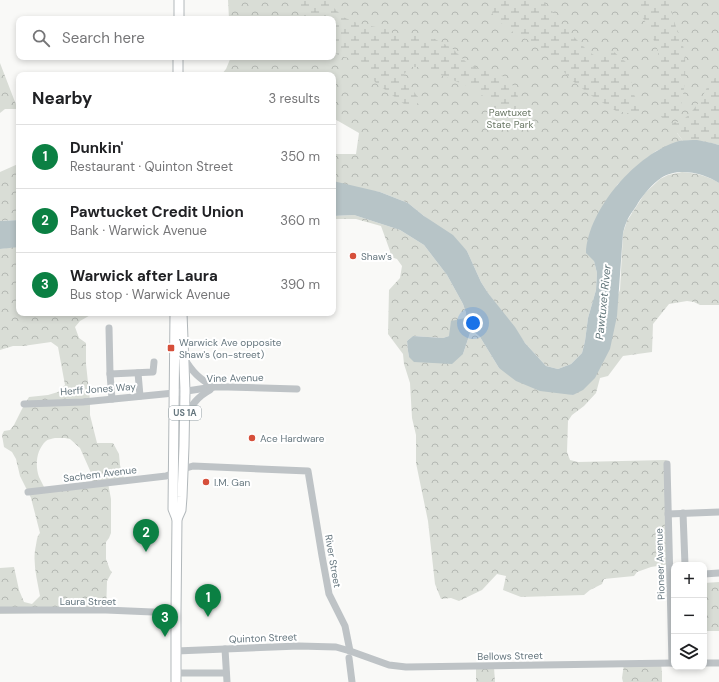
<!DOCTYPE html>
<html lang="en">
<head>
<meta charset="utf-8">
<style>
	body { margin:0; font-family:"DM Sans",sans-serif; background:#f2f2f2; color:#202124 }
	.controls { position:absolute; right:12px; bottom:12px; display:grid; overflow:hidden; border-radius:8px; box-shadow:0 2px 6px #0003 }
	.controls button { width:36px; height:36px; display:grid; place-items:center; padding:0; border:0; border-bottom:1px solid #e0e0e0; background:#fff; color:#202124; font:20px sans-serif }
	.you { position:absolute; left:473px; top:323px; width:14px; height:14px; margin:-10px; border:3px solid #fff; border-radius:50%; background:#1a73e8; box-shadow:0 0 0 6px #1a73e833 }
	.badge { display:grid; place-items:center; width:26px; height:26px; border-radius:50%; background:#0b8043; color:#fff; font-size:13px; font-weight:700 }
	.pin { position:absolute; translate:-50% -33px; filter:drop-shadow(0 1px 2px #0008) }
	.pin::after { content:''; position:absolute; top:21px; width:14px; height:12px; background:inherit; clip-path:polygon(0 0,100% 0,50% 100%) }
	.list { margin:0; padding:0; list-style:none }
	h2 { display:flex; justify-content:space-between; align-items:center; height:52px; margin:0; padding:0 16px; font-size:17px }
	h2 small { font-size:13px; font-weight:400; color:#757577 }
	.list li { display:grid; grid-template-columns:26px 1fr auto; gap:12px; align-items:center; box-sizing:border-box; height:64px; padding:0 16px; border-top:1px solid #e0e0e0 }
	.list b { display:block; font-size:15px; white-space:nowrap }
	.list p { margin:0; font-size:13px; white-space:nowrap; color:#757577 }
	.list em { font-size:13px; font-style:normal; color:#757577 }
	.icon { flex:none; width:22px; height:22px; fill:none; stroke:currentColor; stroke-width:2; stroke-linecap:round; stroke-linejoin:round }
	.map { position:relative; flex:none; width:719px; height:682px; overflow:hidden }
	.search { position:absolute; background:#fff; box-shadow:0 2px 6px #0003; left:16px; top:16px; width:320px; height:44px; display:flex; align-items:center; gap:10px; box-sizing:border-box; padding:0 14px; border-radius:8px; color:#757577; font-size:15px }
	.panel { position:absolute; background:#fff; box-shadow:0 2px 6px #0003; left:16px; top:72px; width:320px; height:244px; border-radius:8px }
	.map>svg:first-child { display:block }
</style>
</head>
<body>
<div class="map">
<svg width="719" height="682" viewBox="0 0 719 682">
	<defs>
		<pattern id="forest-crowns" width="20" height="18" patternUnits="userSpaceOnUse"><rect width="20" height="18" fill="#d9ddd6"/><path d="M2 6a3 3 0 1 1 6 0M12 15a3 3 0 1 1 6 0" fill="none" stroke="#b4b8b3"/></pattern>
		<pattern id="wetland-marsh" width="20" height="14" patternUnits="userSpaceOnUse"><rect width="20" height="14" fill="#d9ddd6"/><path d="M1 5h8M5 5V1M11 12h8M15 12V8" fill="none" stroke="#b4b8b3"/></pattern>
	</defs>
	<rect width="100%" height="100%" fill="#f9f9f7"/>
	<g fill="url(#forest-crowns)" fill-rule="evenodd">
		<polygon points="228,0 719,0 719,139 677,133 683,141 678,142 656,151 637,166 617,185 594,261 597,273 596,290 588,318 585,341 582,353 571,364 558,369 546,366 525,343 488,293 481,282 467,251 408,203 380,192 352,188 333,181 333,154 356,154 359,133 333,118 333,75 221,75 226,69 231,57 333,57 333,19 229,19"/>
		<polygon points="0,63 15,102 19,109 5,109 0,113"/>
		<polygon points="19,162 19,220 0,221 0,172 18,164"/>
		<path d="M682 172C696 173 708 176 719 183V305H700L694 302 687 301 669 304 653 324 652 352 623 356 608 376 600 378 596 393 584 406 572 415 568 421 567 452 570 460 578 462 666 460 668 462 670 564 651 567 637 572 634 576 604 579 602 584 590 590 584 595 521 597 503 590 506 576 497 574 482 590 459 601 451 598 441 599 435 584 428 521 416 463V435L412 418 410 383 404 364 403 354 388 334 389 290 400 278 402 266 397 259 391 257 390 251 381 226 356 219H333V216L354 215 400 230 424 245 447 275 463 304 466 313 465 318 449 336 443 338 413 336 407 341 408 351 409 357 463 354 470 333 473 331 480 337 499 368 573 395 620 290 623 233 627 221 645 193 660 179 668 175Z"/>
		<path d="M13 247H19V313H94L80 321 75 327 79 338 86 343V364L90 401V415L97 443H113L119 454 120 465 122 473 125 480 108 483 111 499V533L109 538 106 542V559L110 570 112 572 107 581 106 613H40L0 614V568L14 567 19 590 24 602 32 604 40 596C37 579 32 562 36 545 37 540 37 536 40 533L31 498 20 476 16 459 12 452 4 447 2 435 4 431 10 430 14 425 22 409 29 397 48 395 58 392 65 385 58 347 51 342 23 346H13L0 350V249ZM55 438H65L70 439 80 448 92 475V483L45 489C43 485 41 481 39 477 35 466 36 450 46 441 48 439 52 439 55 438Z"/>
		<polygon points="719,582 719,631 704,631 704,583"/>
		<polygon points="661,663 662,673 662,682 623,682 622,678 624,664"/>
		<polygon points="476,667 494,667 495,682 476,682"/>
	</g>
	<g fill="url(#wetland-marsh)">
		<polygon points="297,0 326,0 343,17 357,23 390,30 394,36 425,34 452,48 465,61 472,66 505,77 516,89 523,117 522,119 516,120 503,117 482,95 470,87 421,67 411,67 404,74 405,81 419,98 418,103 413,107 408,107 376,83 366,71 362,62 338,55 333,51 333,19 303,19 297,4"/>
		<polygon points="498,0 543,0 544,3 557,16 562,25 588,51 598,58 603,52 614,52 627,63 634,95 643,109 641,111 633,114 616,111 592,96 570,79 555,61 536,43 517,35 497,20 492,13 495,5"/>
		<path d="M631 0H668L670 3C672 11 673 19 676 27 678 35 683 42 684 50 687 64 685 108 675 117 672 121 668 120 663 119L659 114 660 77 658 70V51L648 26Z"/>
		<path d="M718 77 719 78V145C707 141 695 140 683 141L672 126V123C676 122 681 121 684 119 696 109 705 94 710 80Z"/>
	</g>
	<g fill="#b7c4c7">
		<path d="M697 140 712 143 719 145V183C703 173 678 167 661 178 652 184 644 194 638 203 635 209 629 215 627 221 625 225 624 229 623 233L617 316 610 349 595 378 583 390 573 395 540 391 516 381 499 368 480 337 473 331 470 333 463 354 452 364 414 362 409 357 408 351 407 341 413 336 443 338 449 336 451 321 465 318 466 313 463 304 447 275 424 245 400 230 354 215 333 216V181L380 192 408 203 424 216 453 235 467 251 481 282 488 293 515 327 525 343 546 366 558 369 571 364 582 353 585 341 588 318 596 290 597 273 594 261 586 253C588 209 637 153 679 141 685 140 691 140 697 140Z"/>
		<polygon points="19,220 19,247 0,249 0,221"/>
	</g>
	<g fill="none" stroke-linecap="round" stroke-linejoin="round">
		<defs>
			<g id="major">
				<polyline points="179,19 179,0"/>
				<polyline points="178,75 178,57"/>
				<polyline points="175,313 173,509 177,519"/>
				<polyline points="176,682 176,613 177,519 181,510 182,497 184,446 185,391 182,313"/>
			</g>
		</defs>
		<use href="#major" stroke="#b2b8bb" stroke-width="11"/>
		<g stroke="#bec3c6" stroke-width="7">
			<polyline points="109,328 110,374 153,372 154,362"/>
			<path d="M184 358C193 373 199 378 213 387"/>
			<polyline points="138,373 140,396"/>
			<polyline points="110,374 112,399"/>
			<polyline points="24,404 83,402 174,393 213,387 228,387 297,389"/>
			<path d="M185 417C192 405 197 397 210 390"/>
			<polyline points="667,464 672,663"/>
			<polyline points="183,469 193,466 308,471 322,556 329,594 345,626 350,651"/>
			<polyline points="28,492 166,476 174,473"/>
			<polyline points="683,513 685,565"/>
			<polyline points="668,514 719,512"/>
			<polyline points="704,574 719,573"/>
			<polyline points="0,610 106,610 176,613"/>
			<polyline points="225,649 227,682"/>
			<polyline points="176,651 299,646 336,647 350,651 389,665 406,667 674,663"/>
			<polyline points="349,658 352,682"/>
			<polyline points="704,663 719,663"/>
			<polyline points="176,673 226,673"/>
		</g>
		<use href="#major" stroke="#fff" stroke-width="9"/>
	</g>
	<g fill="#d64f3a" stroke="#fff" stroke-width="1.5">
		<circle cx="353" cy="256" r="4"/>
		<rect x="167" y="344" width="8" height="8" rx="2"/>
		<circle cx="252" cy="438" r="4"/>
		<circle cx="206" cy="482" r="4"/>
	</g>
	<g text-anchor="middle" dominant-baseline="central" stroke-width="4" stroke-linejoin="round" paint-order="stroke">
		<rect fill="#fff" stroke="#94a0a5" stroke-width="1" x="169" y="406" width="32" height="14" rx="3"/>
		<g font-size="9" font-weight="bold" fill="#66777f">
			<text x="185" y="413">US 1A</text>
		</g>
		<g font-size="10" fill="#6a7865" stroke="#fff">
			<text x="510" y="112">Pawtuxet<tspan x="510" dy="12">State Park</tspan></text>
		</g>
		<g font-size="10" fill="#66777f" stroke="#fff" text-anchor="start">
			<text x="361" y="256">Shaw's</text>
			<text x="179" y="342">Warwick Ave opposite<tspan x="179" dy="12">Shaw's (on-street)</tspan></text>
			<text x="260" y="438">Ace Hardware</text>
			<text x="214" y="482">I.M. Gan</text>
		</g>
		<g font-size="10" fill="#66777f" stroke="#fff">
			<text transform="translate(235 378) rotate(-1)">Vine Avenue</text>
			<text transform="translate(98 389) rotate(-4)">Herff Jones Way</text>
			<text transform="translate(100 474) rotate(-7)">Sachem Avenue</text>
			<text transform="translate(333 561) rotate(80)">River Street</text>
			<text transform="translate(660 564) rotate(-92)">Pioneer Avenue</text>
			<text x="88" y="601">Laura Street</text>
			<text transform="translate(263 638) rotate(-2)">Quinton Street</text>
			<text transform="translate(510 656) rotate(-1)">Bellows Street</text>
		</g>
		<g font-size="11" font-style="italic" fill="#617579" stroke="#fff">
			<text transform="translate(603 302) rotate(-84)">Pawtuxet River</text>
		</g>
	</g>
</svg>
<div class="controls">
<button>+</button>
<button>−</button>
<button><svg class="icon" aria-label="layers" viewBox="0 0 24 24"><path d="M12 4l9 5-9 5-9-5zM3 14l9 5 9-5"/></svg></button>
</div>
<div class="you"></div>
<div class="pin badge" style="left:208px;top:617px">1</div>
<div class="pin badge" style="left:146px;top:552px">2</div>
<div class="pin badge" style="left:165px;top:637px">3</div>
<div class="search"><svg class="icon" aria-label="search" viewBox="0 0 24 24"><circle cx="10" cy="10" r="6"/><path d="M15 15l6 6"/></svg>Search here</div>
<section class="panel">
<h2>Nearby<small>3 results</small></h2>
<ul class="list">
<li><span class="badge">1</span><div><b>Dunkin'</b><p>Restaurant · Quinton Street</p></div><em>350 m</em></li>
<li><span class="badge">2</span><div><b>Pawtucket Credit Union</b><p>Bank · Warwick Avenue</p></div><em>360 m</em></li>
<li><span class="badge">3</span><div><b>Warwick after Laura</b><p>Bus stop · Warwick Avenue</p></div><em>390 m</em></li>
</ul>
</section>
</div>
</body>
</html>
